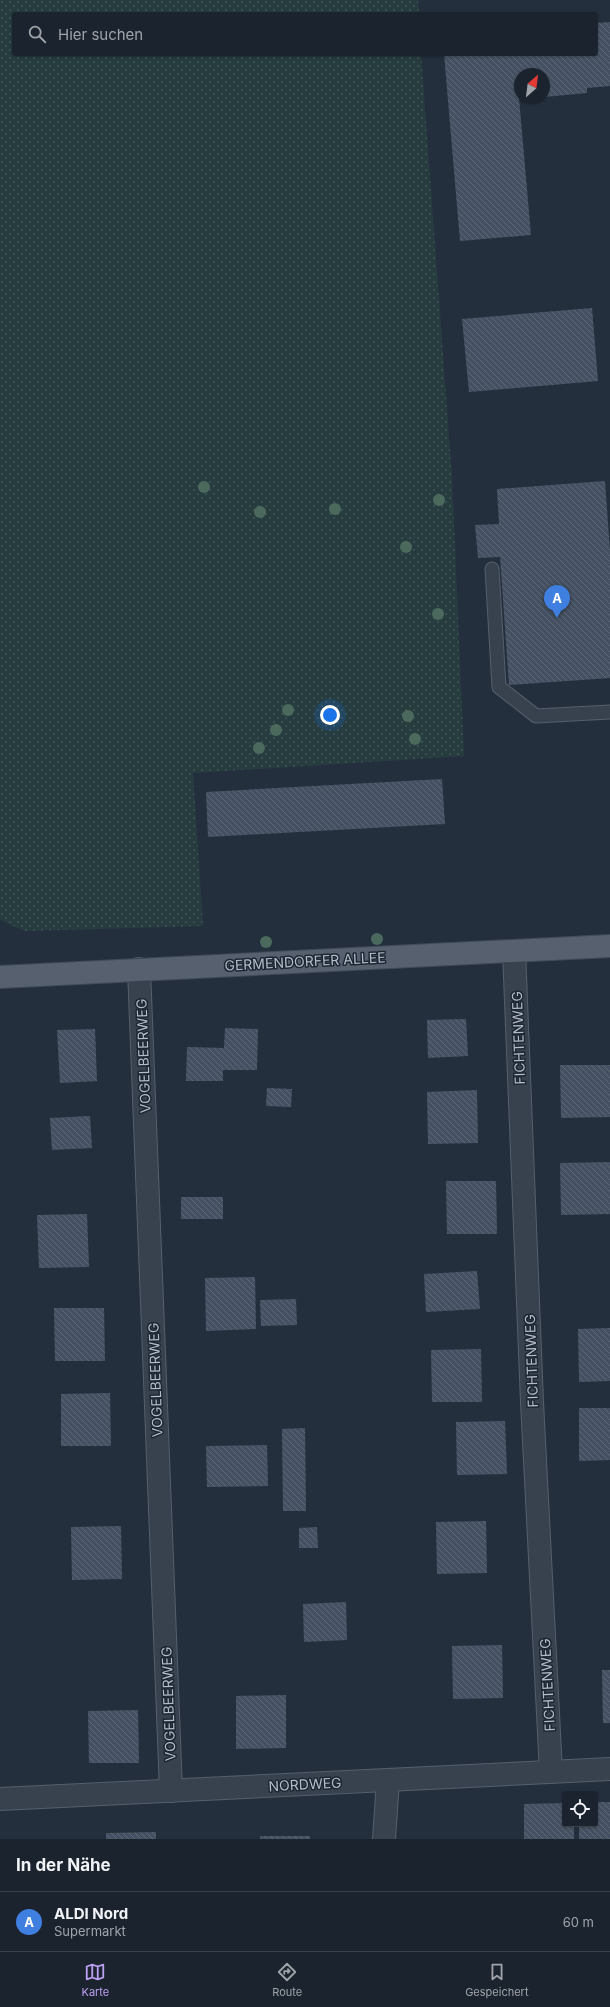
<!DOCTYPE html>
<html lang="de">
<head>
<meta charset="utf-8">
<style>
	body { margin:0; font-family:Inter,sans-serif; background:#242b36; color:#f1f3f6 }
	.controls { position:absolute; right:12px; bottom:12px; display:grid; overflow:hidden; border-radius:4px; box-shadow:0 1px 3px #0004 }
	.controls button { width:36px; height:36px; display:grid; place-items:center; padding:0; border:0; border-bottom:1px solid #39404a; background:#1b232e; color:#f1f3f6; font:20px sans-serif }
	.compass { position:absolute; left:514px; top:68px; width:36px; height:36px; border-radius:50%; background:#1b232e; box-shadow:0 1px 3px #0004; rotate:28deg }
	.you { position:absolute; left:330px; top:715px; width:14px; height:14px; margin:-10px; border:3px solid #fff; border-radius:50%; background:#1a73e8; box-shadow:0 0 0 6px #1a73e833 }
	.badge { display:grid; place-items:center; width:26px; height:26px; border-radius:50%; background:#bca0f2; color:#fff; font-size:13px; font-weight:700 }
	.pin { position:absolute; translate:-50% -33px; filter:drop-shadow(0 1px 2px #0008) }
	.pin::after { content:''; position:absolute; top:21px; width:14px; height:12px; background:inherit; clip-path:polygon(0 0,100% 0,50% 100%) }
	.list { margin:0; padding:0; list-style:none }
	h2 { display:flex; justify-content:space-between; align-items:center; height:52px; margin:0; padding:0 16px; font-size:17px }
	h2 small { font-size:13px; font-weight:400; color:#a0a4aa }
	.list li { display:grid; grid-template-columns:26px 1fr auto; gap:12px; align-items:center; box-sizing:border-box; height:60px; padding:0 16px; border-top:1px solid #39404a }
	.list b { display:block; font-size:15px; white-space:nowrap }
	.list p { margin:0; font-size:13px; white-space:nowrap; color:#a0a4aa }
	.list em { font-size:13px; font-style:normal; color:#a0a4aa }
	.icon { flex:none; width:22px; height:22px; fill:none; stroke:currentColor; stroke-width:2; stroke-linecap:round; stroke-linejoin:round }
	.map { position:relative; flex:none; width:610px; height:1839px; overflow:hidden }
	.search { position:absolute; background:#1b232e; box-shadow:0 1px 3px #0004; left:12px; right:12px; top:12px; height:44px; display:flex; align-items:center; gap:10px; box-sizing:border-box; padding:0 14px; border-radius:4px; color:#a0a4aa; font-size:15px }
	.sheet { height:112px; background:#1b232e }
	nav { display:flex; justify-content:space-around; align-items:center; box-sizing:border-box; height:56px; border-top:1px solid #39404a; background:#1b232e; font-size:11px; color:#a0a4aa }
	nav a { display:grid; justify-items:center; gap:2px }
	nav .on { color:#bca0f2 }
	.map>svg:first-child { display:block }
</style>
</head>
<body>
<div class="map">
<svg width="610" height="1839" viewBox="0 0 610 1839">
	<defs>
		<pattern id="grass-dots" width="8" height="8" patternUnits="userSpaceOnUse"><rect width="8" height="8" fill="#263c3f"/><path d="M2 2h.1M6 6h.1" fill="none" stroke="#435659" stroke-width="1.8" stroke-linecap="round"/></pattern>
		<pattern id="building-back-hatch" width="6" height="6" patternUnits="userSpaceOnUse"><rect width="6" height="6" fill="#455162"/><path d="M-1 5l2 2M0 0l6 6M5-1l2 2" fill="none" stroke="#5d6877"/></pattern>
	</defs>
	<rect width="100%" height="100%" fill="#242f3e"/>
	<polygon fill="url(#grass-dots)" points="0,0 418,0 419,14 14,14 14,54 421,54 452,477 464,756 193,773 203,926 25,931 0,920"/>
	<g fill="url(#building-back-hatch)">
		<polygon points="610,22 610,86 587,88 587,93 544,97 544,74 520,74 519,98 531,235 460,241 444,54 596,54 596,23"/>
		<polygon points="592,308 598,381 469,392 462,319"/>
		<polygon points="605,481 610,551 610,678 509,685 500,557 478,558 475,525 499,524 497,489"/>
		<polygon points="442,779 445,824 208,837 206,792"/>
		<polygon points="466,1019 468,1056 428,1058 427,1020"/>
		<polygon points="225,1028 258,1029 257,1070 223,1070 223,1081 186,1081 187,1047 224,1048"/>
		<polygon points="95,1029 97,1081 60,1083 57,1030"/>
		<polygon points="560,1065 610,1065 610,1117 561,1118"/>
		<polygon points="267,1088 292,1089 291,1107 266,1106"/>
		<polygon points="477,1090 478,1143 428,1144 427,1092"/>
		<polygon points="90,1116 92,1148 52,1150 50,1118"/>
		<polygon points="610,1162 610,1214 561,1215 560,1163"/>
		<polygon points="446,1181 496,1181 497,1234 447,1234"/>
		<rect x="181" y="1197" width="42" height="22"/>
		<polygon points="87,1214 89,1267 39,1268 37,1215"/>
		<polygon points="477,1271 480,1309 426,1312 424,1274"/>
		<polygon points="255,1277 256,1329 206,1331 205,1278"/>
		<polygon points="296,1299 297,1325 261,1326 260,1300"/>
		<polygon points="54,1308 104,1308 105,1361 55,1361"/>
		<polygon points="610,1328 610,1381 579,1382 578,1329"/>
		<polygon points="481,1349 482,1402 432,1402 431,1350"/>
		<polygon points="110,1393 111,1446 61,1446 61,1394"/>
		<polygon points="579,1408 610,1408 610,1460 579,1461"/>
		<polygon points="505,1421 507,1474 457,1475 456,1422"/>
		<polygon points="305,1428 306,1511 283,1511 282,1429"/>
		<polygon points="267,1445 268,1486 207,1487 206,1446"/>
		<polygon points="486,1521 487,1573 437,1574 436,1522"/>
		<polygon points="121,1526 122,1579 72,1580 71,1527"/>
		<polygon points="317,1527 318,1548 299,1548 299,1528"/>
		<polygon points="346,1602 347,1640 304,1642 303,1604"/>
		<polygon points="502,1645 503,1698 453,1699 452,1646"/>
		<polygon points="602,1670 610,1670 610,1723 603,1723"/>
		<polygon points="286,1695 286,1748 236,1749 236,1696"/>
		<polygon points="138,1710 139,1763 89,1763 88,1711"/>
		<polygon points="595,1802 610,1802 610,1839 579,1839 579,1824 595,1824"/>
		<polygon points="565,1803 565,1824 574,1824 574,1839 524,1839 524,1804"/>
		<polygon points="156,1832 156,1839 106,1839 106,1833"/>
		<rect x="260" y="1836" width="50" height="3"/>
	</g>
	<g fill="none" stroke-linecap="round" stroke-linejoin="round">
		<defs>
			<polyline id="service" points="492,569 499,687 536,716 610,712"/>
			<g id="minor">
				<polyline points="514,951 532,1402 551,1772"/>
				<polyline points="139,969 171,1791"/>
				<polyline points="0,1799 610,1769"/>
				<polyline points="384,1839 388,1780"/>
			</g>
			<polyline id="primary" points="0,977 610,946"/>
		</defs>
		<use href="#service" stroke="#565f6c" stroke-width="15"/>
		<use href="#minor" stroke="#565f6c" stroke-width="24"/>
		<use href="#primary" stroke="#414a57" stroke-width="24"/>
		<use href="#service" stroke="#38414e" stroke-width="13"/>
		<use href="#minor" stroke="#38414e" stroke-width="22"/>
		<use href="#primary" stroke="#56606e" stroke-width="22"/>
	</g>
	<g fill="#4b6a5d">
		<circle cx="204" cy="487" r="6"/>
		<circle cx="439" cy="500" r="6"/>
		<circle cx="335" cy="509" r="6"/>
		<circle cx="260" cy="512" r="6"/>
		<circle cx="406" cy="547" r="6"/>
		<circle cx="438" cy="614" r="6"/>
		<circle cx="288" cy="710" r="6"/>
		<circle cx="408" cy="716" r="6"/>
		<circle cx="276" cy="730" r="6"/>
		<circle cx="415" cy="739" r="6"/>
		<circle cx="259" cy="748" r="6"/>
		<circle cx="377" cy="939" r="6"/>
		<circle cx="266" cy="942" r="6"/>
	</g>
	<g text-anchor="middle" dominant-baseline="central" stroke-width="3" stroke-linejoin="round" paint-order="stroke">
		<g font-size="14" fill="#b4bcc9" stroke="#1d2633">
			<text transform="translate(305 961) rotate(-3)">GERMENDORFER ALLEE</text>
			<text transform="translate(518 1038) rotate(-92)">FICHTENWEG</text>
			<text transform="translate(143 1056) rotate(-92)">VOGELBEERWEG</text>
			<text transform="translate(531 1361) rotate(-92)">FICHTENWEG</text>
			<text transform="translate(155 1380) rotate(-92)">VOGELBEERWEG</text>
			<text transform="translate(547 1685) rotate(-93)">FICHTENWEG</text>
			<text transform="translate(168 1704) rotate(-92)">VOGELBEERWEG</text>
			<text transform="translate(305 1784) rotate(-3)">NORDWEG</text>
		</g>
	</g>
</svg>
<div class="controls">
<button><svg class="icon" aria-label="locate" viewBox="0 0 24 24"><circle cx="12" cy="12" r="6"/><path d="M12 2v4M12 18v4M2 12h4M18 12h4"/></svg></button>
</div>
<svg class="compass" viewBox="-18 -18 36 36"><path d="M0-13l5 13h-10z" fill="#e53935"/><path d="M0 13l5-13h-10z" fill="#a0a4aa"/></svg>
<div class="you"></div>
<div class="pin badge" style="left:557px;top:618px;background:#3f7fe0">A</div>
<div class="search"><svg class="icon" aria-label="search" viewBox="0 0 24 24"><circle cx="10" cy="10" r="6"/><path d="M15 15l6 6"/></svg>Hier suchen</div>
</div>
<section class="sheet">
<h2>In der Nähe<small></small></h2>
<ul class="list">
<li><span class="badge" style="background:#3f7fe0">A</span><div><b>ALDI Nord</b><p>Supermarkt</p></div><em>60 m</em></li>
</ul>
</section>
<nav>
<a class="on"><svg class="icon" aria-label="map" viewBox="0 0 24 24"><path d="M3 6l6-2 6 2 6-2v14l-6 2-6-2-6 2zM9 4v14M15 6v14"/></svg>Karte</a>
<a><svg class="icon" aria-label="directions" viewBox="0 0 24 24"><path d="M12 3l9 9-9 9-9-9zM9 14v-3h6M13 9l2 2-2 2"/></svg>Route</a>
<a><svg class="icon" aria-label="saved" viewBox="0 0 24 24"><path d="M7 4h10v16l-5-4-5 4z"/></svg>Gespeichert</a>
</nav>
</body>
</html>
